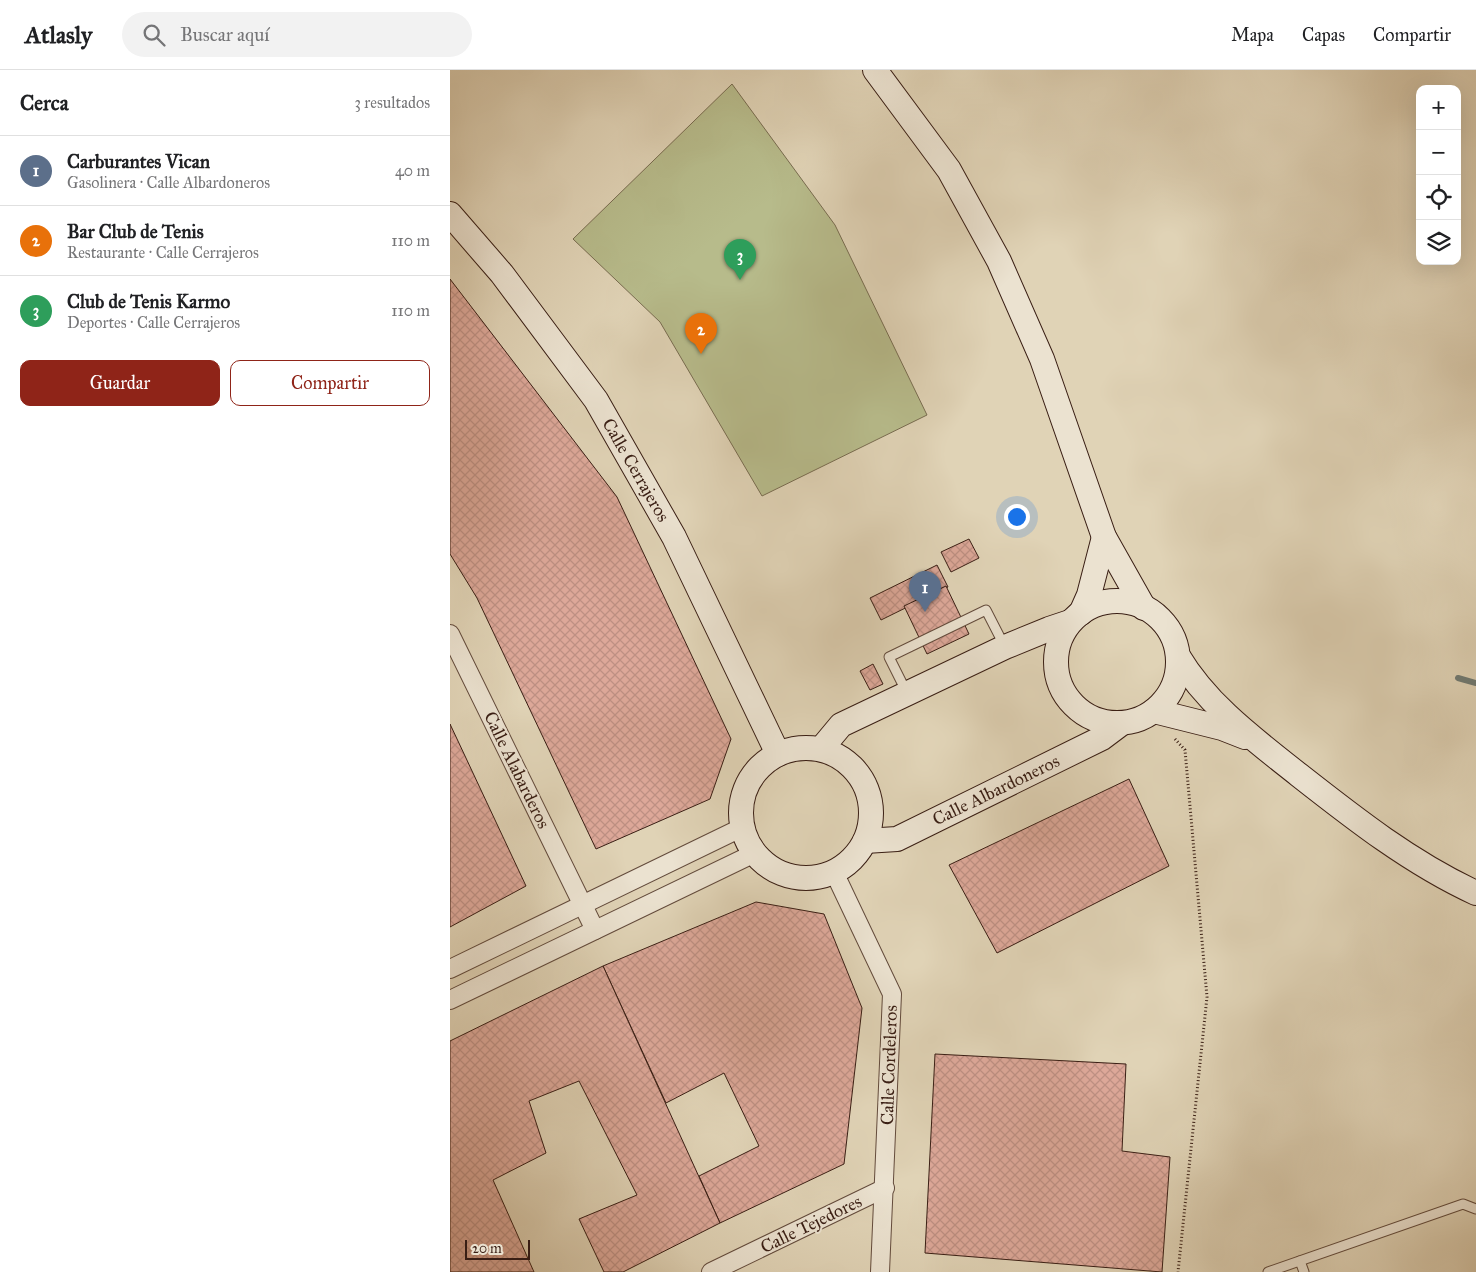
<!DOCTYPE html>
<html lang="es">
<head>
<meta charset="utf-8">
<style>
	body { margin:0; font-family:"IM FELL Great Primer",serif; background:#f2f2f2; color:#202124 }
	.controls { position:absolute; right:15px; top:15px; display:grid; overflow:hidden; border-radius:10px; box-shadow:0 5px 20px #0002 }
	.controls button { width:45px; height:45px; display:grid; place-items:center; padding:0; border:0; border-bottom:1px solid #e0e0e0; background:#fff; color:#202124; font:25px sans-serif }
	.scale { position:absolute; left:15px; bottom:12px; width:65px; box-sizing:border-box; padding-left:5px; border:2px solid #391e14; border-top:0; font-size:14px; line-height:18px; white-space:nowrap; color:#391e14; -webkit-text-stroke:4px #ebe2d0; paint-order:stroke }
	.you { position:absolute; left:566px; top:446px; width:18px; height:18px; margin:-12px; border:4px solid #fff; border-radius:50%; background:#1a73e8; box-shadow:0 0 0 8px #1a73e833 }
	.badge { display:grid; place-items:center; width:32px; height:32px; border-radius:50%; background:#8f2418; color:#fff; font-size:16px; font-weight:700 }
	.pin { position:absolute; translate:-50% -41px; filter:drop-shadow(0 1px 2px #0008) }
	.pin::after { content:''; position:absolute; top:26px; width:18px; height:15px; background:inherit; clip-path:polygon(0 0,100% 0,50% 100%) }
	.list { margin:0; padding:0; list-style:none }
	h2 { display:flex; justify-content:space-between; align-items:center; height:65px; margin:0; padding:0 20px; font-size:21px }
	h2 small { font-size:16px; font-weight:400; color:#757577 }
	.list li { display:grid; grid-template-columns:32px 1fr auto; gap:15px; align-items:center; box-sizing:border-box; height:70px; padding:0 20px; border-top:1px solid #e0e0e0 }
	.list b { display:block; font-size:19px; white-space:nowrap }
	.list p { margin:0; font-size:16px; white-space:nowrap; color:#757577 }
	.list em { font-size:16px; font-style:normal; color:#757577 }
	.actions { display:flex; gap:10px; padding:15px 20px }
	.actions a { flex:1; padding:11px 0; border:1px solid #8f2418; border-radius:10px; text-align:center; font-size:18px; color:#8f2418 }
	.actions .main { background:#8f2418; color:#fff }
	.icon { flex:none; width:28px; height:28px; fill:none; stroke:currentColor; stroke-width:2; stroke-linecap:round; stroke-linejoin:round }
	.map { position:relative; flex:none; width:1026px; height:1202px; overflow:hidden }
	header { display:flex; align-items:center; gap:30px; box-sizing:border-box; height:70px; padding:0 25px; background:#fff; border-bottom:1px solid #e0e0e0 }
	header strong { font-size:24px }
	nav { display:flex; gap:28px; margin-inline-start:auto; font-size:18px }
	.search { width:350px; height:45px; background:#f2f2f2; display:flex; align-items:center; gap:12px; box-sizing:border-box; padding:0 18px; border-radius:28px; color:#757577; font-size:19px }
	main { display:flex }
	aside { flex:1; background:#fff }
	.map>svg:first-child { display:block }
</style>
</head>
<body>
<header>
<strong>Atlasly</strong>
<div class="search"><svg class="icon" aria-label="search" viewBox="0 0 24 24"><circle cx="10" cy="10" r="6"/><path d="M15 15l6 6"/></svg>Buscar aquí</div>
<nav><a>Mapa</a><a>Capas</a><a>Compartir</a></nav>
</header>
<main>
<aside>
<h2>Cerca<small>3 resultados</small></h2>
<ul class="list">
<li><span class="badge" style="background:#5c6f8a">1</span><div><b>Carburantes Vican</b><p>Gasolinera · Calle Albardoneros</p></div><em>40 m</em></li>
<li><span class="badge" style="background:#e8710a">2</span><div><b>Bar Club de Tenis</b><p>Restaurante · Calle Cerrajeros</p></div><em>110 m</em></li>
<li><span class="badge" style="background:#2e9e5b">3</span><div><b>Club de Tenis Karmo</b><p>Deportes · Calle Cerrajeros</p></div><em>110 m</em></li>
</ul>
<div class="actions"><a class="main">Guardar</a><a>Compartir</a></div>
</aside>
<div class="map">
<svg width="1026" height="1202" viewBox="0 0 1026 1202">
	<defs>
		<pattern id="building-cross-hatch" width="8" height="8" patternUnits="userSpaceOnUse" patternTransform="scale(1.25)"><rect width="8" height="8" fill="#dda899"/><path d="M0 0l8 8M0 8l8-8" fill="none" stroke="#be9083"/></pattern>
	</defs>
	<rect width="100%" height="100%" fill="#e0d3b6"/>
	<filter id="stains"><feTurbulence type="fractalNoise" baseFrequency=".004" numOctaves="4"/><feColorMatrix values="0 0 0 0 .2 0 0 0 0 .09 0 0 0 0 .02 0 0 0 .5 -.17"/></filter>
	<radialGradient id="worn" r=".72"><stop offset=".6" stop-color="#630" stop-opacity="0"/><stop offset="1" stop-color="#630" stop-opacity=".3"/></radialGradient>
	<polygon fill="#b7bb8b" stroke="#786c50" points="282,14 385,155 477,345 312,426 210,252 123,169"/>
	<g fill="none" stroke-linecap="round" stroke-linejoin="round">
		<polyline stroke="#707a73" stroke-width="6" points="1008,608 1026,613"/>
	</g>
	<g fill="url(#building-cross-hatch)" stroke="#391e14">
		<polygon points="0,209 167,427 281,669 260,729 146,779 27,528 0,484"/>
		<polygon points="519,469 529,488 501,502 491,482"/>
		<polygon points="487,495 498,517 431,550 420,528"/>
		<polygon points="496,516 519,564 477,584 454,536"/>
		<polygon points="423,594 433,614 420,620 410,601"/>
		<polygon points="0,654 76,816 0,857"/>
		<polygon points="679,709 719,796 547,883 499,795"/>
		<polygon points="306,832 374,844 412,938 394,1094 270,1153 249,1106 309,1076 274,1003 216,1033 153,896"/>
		<polygon points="153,896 270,1153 173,1202 154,1202 129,1149 187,1125 129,1011 79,1031 96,1083 43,1110 84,1202 0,1202 0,971"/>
		<polygon points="485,984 676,994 672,1081 720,1087 712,1202 475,1183"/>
	</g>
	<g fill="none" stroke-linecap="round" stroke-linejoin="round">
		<defs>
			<g id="lane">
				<polyline points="457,623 439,587 536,540 555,577"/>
				<polyline points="850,1191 854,1202"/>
				<polyline points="818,1202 1013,1134 1026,1139"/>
			</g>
			<g id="street">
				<polyline points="0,564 145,860"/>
				<polyline points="384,802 442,924 430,1202"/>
				<polyline points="0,899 293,757"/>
				<polyline points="0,930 305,783"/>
				<polyline points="261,1202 435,1118"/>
			</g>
			<g id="secondary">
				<polyline points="425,0 499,100 549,191 592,289 654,467 694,538"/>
				<polyline points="0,144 52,204 146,330 224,467 328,684"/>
				<circle cx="667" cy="592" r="61"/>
				<polyline points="631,543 639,525 654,467"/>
				<path d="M728 586C757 635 805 670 849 705 905 749 961 793 1026 823"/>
				<polyline points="704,641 772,658 795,667"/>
				<circle cx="356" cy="743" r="65"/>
				<polyline points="371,679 391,655 555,577 599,559 620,552"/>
				<polyline points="415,771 447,769 652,668 672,653"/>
			</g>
		</defs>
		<use href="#lane" stroke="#634b3c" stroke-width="11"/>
		<use href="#street" stroke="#634b3c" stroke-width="20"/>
		<use href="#secondary" stroke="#391e14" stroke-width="26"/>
		<polyline stroke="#391e14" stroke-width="3" stroke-dasharray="1 2.5" stroke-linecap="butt" points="725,669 735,680 757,927 728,1202"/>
		<use href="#lane" stroke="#ebe2d0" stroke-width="9"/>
		<use href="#street" stroke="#ebe2d0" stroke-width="18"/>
		<use href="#secondary" stroke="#ebe2d0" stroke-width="24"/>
	</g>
	<g text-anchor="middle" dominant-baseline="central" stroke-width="4" stroke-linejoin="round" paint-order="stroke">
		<g font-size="18" fill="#391e14" stroke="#ebe2d0">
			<text transform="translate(186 400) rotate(60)">Calle Cerrajeros</text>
			<text transform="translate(67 700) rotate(64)">Calle Alabarderos</text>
			<text transform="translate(546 720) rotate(-26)">Calle Albardoneros</text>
			<text transform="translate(439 995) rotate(-88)">Calle Cordeleros</text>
			<text transform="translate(361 1154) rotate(-26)">Calle Tejedores</text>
		</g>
	</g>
	<rect width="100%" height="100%" filter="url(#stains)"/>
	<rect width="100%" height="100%" fill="url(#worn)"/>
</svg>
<div class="controls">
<button>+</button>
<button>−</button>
<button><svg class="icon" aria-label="locate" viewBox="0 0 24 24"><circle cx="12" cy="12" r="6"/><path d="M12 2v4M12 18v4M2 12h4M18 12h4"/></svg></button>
<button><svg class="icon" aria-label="layers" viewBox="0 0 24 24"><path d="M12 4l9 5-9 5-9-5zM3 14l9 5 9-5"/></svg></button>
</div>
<div class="scale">20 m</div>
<div class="you"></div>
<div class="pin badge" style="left:475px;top:542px;background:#5c6f8a">1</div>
<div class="pin badge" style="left:251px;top:284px;background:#e8710a">2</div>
<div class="pin badge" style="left:290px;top:210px;background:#2e9e5b">3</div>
</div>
</main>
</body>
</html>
